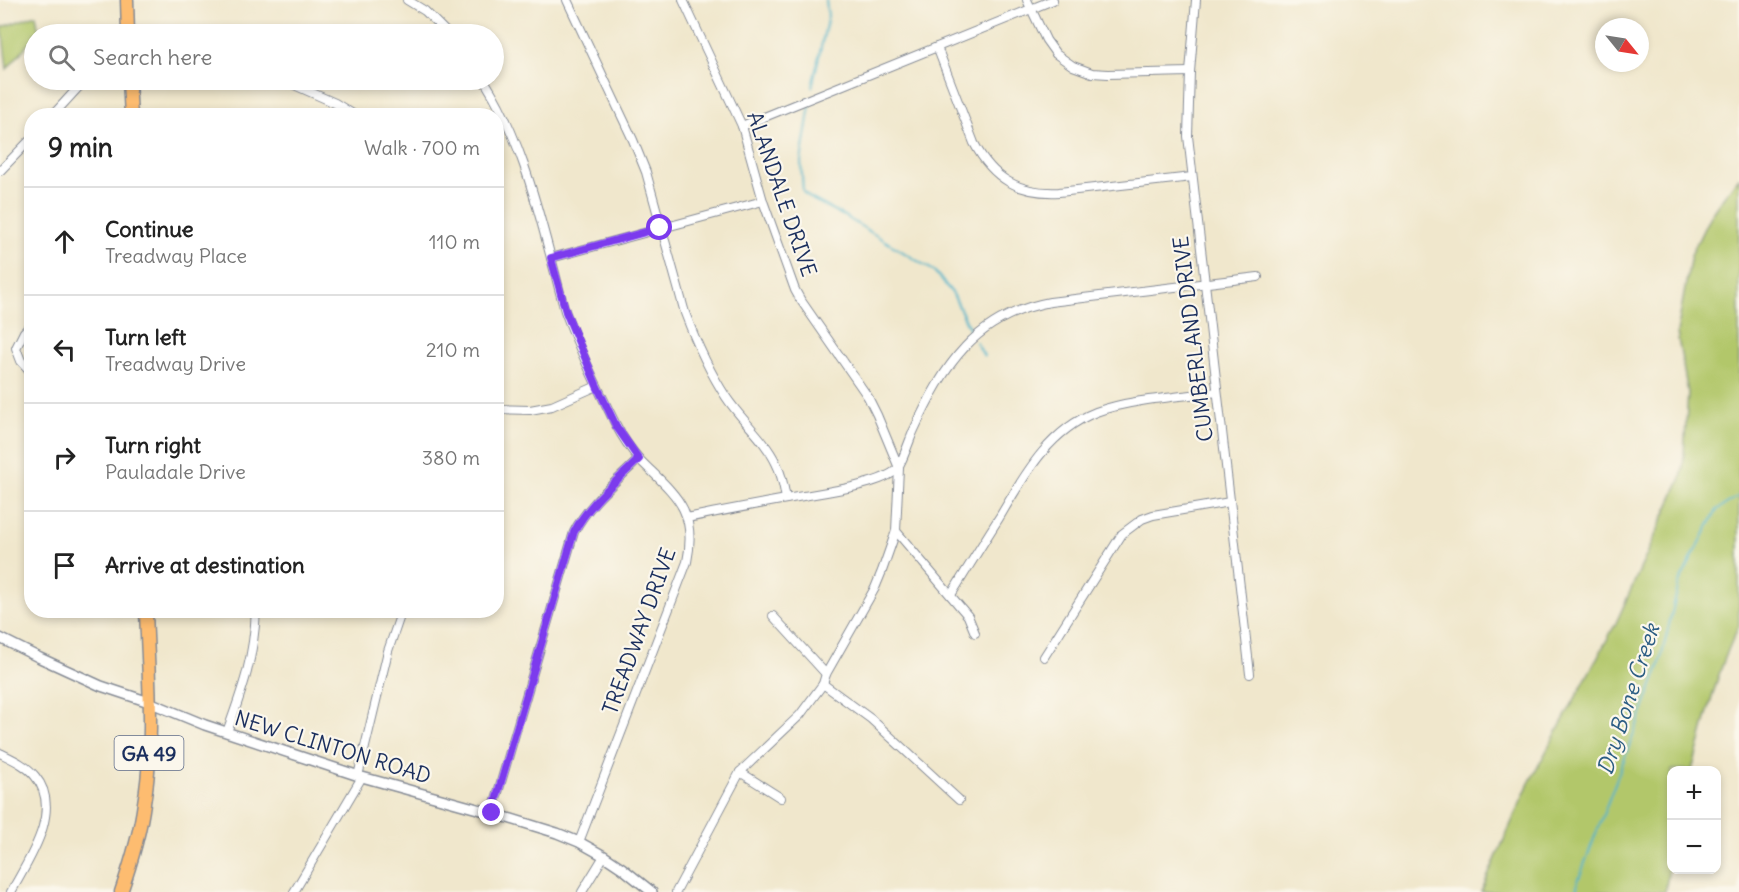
<!DOCTYPE html>
<html lang="en">
<head>
<meta charset="utf-8">
<style>
	body { margin:0; font-family:Delius,sans-serif; background:#f2f2f2; color:#222 }
	.controls { position:absolute; right:18px; bottom:18px; display:grid; overflow:hidden; border-radius:12px; box-shadow:0 3px 9px #0003 }
	.controls button { width:54px; height:54px; display:grid; place-items:center; padding:0; border:0; border-bottom:2px solid #e0e0e0; background:#fff; color:#222; font:30px sans-serif }
	.compass { position:absolute; left:1595px; top:18px; width:54px; height:54px; border-radius:50%; background:#fff; box-shadow:0 3px 9px #0003; rotate:120deg }
	.stop { position:absolute; width:18px; height:18px; margin:-14px; border:4px solid #7c3aed; border-radius:50%; background:#fff }
	.stop.end { background:#7c3aed; border-color:#fff; box-shadow:0 2px 6px #0008 }
	.list { margin:0; padding:0; list-style:none }
	h2 { display:flex; justify-content:space-between; align-items:center; height:78px; margin:0; padding:0 24px; font-size:26px }
	h2 small { font-size:20px; font-weight:400; color:#767676 }
	.list li { display:grid; grid-template-columns:39px 1fr auto; gap:18px; align-items:center; box-sizing:border-box; height:108px; padding:0 24px; border-top:2px solid #e0e0e0 }
	.list b { display:block; font-size:22px; white-space:nowrap }
	.list p { margin:0; font-size:20px; white-space:nowrap; color:#767676 }
	.list em { font-size:20px; font-style:normal; color:#767676 }
	.icon { flex:none; width:33px; height:33px; fill:none; stroke:currentColor; stroke-width:2; stroke-linecap:round; stroke-linejoin:round }
	.map { position:relative; flex:none; width:1739px; height:892px; overflow:hidden }
	.search { position:absolute; background:#fff; box-shadow:0 3px 9px #0003; left:24px; top:24px; width:480px; height:66px; display:flex; align-items:center; gap:15px; box-sizing:border-box; padding:0 21px; border-radius:33px; color:#767676; font-size:22px }
	.panel { position:absolute; background:#fff; box-shadow:0 3px 9px #0003; left:24px; top:108px; width:480px; height:510px; border-radius:24px }
	.map>svg:first-child { display:block }
</style>
</head>
<body>
<div class="map">
<svg width="1739" height="892" viewBox="0 0 1739 892">
	<rect width="100%" height="100%" fill="#fbf7ec"/>
	<filter id="ink" filterUnits="userSpaceOnUse"><feTurbulence type="fractalNoise" baseFrequency=".0167" numOctaves="2"/><feDisplacementMap in="SourceGraphic" scale="12" xChannelSelector="R" yChannelSelector="G"/><feConvolveMatrix kernelMatrix="1 2 1 2 8 2 1 2 1" color-interpolation-filters="sRGB"/></filter>
	<filter id="wash" filterUnits="userSpaceOnUse"><feTurbulence type="fractalNoise" baseFrequency=".008" numOctaves="4" result="noise"/><feDisplacementMap in="SourceGraphic" scale="24" xChannelSelector="R" yChannelSelector="G"/><feGaussianBlur stdDeviation="1.35" result="paint"/><feColorMatrix in="noise" values="0 0 0 0 0 0 0 0 0 0 0 0 0 0 0 0 0 1.4 0 .05"/><feComposite in="paint" operator="in"/></filter>
	<g filter="url(#wash)">
		<rect width="100%" height="100%" fill="#f0e7cc"/>
		<g fill="#b2c76b" stroke="#667b64" stroke-width="1.5">
			<polygon points="36,15 39,32 34,34 34,37 7,69 2,27"/>
			<path d="M1739 178V626C1716 671 1706 722 1692 770H1672L1671 856 1665 892H1481L1528 785 1616 623 1681 478 1683 468 1688 393 1677 333 1691 255 1710 216 1724 196Z"/>
		</g>
		<g fill="none" stroke-linecap="round" stroke-linejoin="round">
			<g stroke="#4cb3cb" stroke-width="2">
				<polyline points="812,87 828,16 826,0"/>
				<polyline points="810,105 801,161 803,192 810,198 846,217 934,271 953,294 971,332"/>
				<polyline points="976,342 984,356"/>
				<polyline points="1576,892 1578,881 1659,667 1679,583 1717,510 1739,496"/>
			</g>
		</g>
	</g>
	<g filter="url(#ink)">
		<g fill="none" stroke-linecap="round" stroke-linejoin="round">
			<defs>
				<g id="minor">
					<polyline points="407,0 425,11 448,34"/>
					<path d="M567 0 633 140 646 172 685 313C696 342 709 371 726 397 741 420 764 438 776 463 782 474 784 487 786 499"/>
					<polyline points="1027,0 1046,40 1056,54 1073,66 1092,73 1108,74 1190,72"/>
					<polyline points="1196,0 1190,72 1188,136 1250,674"/>
					<path d="M937 47 974 143C993 179 1019 194 1059 192L1192 177"/>
					<polyline points="283,80 335,103 356,116"/>
					<path d="M484 80C518 133 535 197 551 258 556 276 560 294 565 311 579 349 597 387 615 423 622 437 631 450 641 461 674 494 698 509 687 562L579 842"/>
					<polyline points="52,116 85,80"/>
					<polyline points="742,126 1053,0"/>
					<polyline points="0,171 32,138"/>
					<polyline points="551,258 763,201"/>
					<polyline points="32,324 24,332 16,348 21,361 32,373"/>
					<polyline points="496,409 530,410 552,406 597,386"/>
					<path d="M687 518C725 510 764 503 803 496 827 492 877 485 895 471 901 467 910 438 914 430 944 365 975 316 1050 302L1258 277"/>
					<polyline points="896,531 962,609 968,616 975,633"/>
					<path d="M951 595C967 569 983 543 999 518 1024 476 1048 431 1096 412 1131 399 1179 397 1217 392"/>
					<polyline points="773,616 826,674"/>
					<polyline points="1044,657 1122,534 1142,519 1153,515 1230,502"/>
					<polyline points="823,684 871,719 959,800"/>
					<path d="M227 732C243 688 254 658 256 610"/>
					<path d="M0 753C12 759 26 765 35 776 64 810 28 861 11 892"/>
					<polyline points="740,772 781,798"/>
					<polyline points="358,776 388,651 402,610"/>
					<path d="M492 813 574 532C589 503 616 482 639 459"/>
					<polyline points="294,892 362,777"/>
					<polyline points="582,892 604,856"/>
					<polyline points="676,892 740,772 800,715 823,684 826,674 875,588 882,571 896,531 899,468 877,415 868,397 800,299 795,290 763,201 742,126 683,0"/>
				</g>
				<polyline id="tertiary" points="0,638 40,658 101,686 149,702 205,725 362,777 492,813 557,833 579,842 604,856 622,868 652,892"/>
				<g id="primary">
					<polyline points="127,0 128,34"/>
					<polyline points="129,80 131,116"/>
					<path d="M121 892C131 863 140 834 144 803 155 740 148 674 146 610"/>
				</g>
			</defs>
			<use href="#minor" stroke="#868b95" stroke-width="10"/>
			<use href="#tertiary" stroke="#868b95" stroke-width="12"/>
			<use href="#primary" stroke="#868b95" stroke-width="15"/>
			<use href="#minor" stroke="#fff" stroke-width="8"/>
			<use href="#tertiary" stroke="#fff" stroke-width="9"/>
			<use href="#primary" stroke="#fdbc70" stroke-width="12"/>
		</g>
	</g>
	<g fill="none" stroke-linecap="round" stroke-linejoin="round" filter="url(#ink)">
		<path stroke="#7c3aed" stroke-width="8" d="M492 813 574 532C589 503 616 482 639 459L616 426 597 386 566 312 551 258 660 228"/>
	</g>
	<g text-anchor="middle" dominant-baseline="central" stroke-width="4.5" stroke-linejoin="round" paint-order="stroke">
		<rect fill="#fbf7ec" stroke="#5e6b89" stroke-width="1.5" x="114.5" y="736" width="69" height="34" rx="4.5"/>
		<g font-size="20" font-weight="bold" fill="#1b2f5e">
			<text x="149" y="753">GA 49</text>
		</g>
		<g font-size="21" fill="#1b2f5e" stroke="#fbf7ec">
			<text transform="translate(782 194) rotate(71)">ALANDALE DRIVE</text>
			<text transform="translate(1193 339) rotate(-97)">CUMBERLAND DRIVE</text>
			<text transform="translate(639 631) rotate(-70)">TREADWAY DRIVE</text>
			<text transform="translate(333 747) rotate(17)">NEW CLINTON ROAD</text>
		</g>
		<g font-size="22" font-style="italic" fill="#2c5d84" stroke="#fbf7ec">
			<text transform="translate(1628 699) rotate(-72)">Dry Bone Creek</text>
		</g>
	</g>
</svg>
<div class="controls">
<button>+</button>
<button>−</button>
</div>
<svg class="compass" viewBox="-18 -18 36 36"><path d="M0-13l5 13h-10z" fill="#e53935"/><path d="M0 13l5-13h-10z" fill="#767676"/></svg>
<div class="stop" style="left:660px;top:228px"></div>
<div class="stop end" style="left:492px;top:813px"></div>
<div class="search"><svg class="icon" aria-label="search" viewBox="0 0 24 24"><circle cx="10" cy="10" r="6"/><path d="M15 15l6 6"/></svg>Search here</div>
<section class="panel">
<h2>9 min<small>Walk · 700 m</small></h2>
<ul class="list">
<li><svg class="icon" aria-label="ahead" viewBox="0 0 24 24"><path d="M12 20V5M6 11l6-6 6 6"/></svg><div><b>Continue</b><p>Treadway Place</p></div><em>110 m</em></li>
<li><svg class="icon" aria-label="left" viewBox="0 0 24 24"><path d="M17 20v-9H6M10 6l-5 5 5 5"/></svg><div><b>Turn left</b><p>Treadway Drive</p></div><em>210 m</em></li>
<li><svg class="icon" aria-label="right" viewBox="0 0 24 24"><path d="M7 20v-9h11M14 6l5 5-5 5"/></svg><div><b>Turn right</b><p>Pauladale Drive</p></div><em>380 m</em></li>
<li><svg class="icon" aria-label="arrive" viewBox="0 0 24 24"><path d="M6 21V4h12l-3 4 3 4H6"/></svg><div><b>Arrive at destination</b></div></li>
</ul>
</section>
</div>
</body>
</html>
